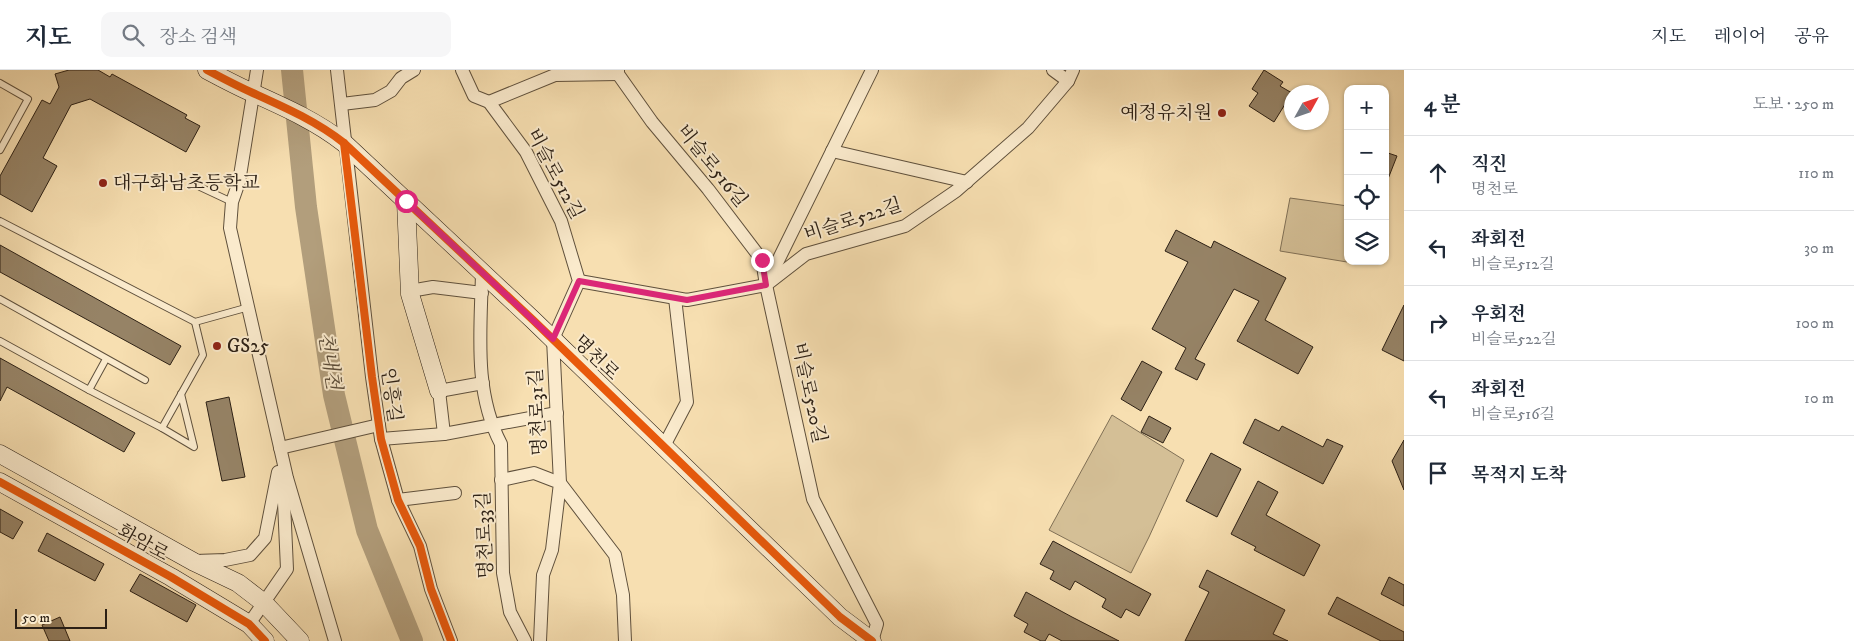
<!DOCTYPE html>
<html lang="ko">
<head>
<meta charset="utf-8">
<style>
	body { margin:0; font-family:"IM FELL DW Pica","Noto Serif KR",serif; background:#f6f6f7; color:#1f2937 }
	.controls { position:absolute; right:15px; top:15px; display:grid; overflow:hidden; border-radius:10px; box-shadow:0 1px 4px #0004 }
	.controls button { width:45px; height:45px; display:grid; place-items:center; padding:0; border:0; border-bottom:1px solid #e0e1e3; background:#fff; color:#1f2937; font:25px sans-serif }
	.compass { position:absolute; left:1284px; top:15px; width:45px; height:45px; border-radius:50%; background:#fff; box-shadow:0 1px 4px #0004; rotate:50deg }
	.scale { position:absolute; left:15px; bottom:12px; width:92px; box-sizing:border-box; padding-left:5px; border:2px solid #2c2015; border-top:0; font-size:14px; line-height:18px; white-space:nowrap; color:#2c2015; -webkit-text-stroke:4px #faeacc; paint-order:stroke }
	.stop { position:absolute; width:15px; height:15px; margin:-11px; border:4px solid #db2777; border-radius:50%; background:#fff }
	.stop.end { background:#db2777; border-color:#fff; box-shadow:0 1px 5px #0008 }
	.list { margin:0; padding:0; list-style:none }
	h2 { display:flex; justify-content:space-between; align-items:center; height:65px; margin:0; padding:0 20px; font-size:21px }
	h2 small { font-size:16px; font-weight:400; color:#747a83 }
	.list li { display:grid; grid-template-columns:32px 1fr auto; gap:15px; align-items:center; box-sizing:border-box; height:75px; padding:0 20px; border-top:1px solid #e0e1e3 }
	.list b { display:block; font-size:19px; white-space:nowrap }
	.list p { margin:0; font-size:16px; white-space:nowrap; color:#747a83 }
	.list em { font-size:16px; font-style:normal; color:#747a83 }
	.icon { flex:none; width:28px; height:28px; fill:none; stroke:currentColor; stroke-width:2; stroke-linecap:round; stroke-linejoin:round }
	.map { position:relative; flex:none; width:1404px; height:571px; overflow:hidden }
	header { display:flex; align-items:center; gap:30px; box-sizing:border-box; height:70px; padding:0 25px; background:#fff; border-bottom:1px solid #e0e1e3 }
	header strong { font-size:24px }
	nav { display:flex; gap:28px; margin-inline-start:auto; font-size:18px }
	.search { width:350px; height:45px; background:#f6f6f7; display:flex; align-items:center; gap:12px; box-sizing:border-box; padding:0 18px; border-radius:10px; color:#747a83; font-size:19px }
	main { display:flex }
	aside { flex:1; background:#fff }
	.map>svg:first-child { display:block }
</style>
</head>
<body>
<header>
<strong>지도</strong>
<div class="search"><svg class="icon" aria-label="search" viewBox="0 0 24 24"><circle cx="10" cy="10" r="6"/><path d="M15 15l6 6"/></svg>장소 검색</div>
<nav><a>지도</a><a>레이어</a><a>공유</a></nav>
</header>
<main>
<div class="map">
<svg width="1404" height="571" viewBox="0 0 1404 571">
	<rect width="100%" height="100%" fill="#f7dfb1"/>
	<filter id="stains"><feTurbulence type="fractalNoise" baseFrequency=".004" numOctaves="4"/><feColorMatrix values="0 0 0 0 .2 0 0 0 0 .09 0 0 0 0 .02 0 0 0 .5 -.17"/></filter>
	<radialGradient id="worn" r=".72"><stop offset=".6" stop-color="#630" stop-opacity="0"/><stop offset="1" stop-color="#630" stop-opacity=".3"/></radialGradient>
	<g fill="#d4bf96" stroke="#807056">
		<polygon points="1290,128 1348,136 1347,192 1280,181"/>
		<polygon points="1112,345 1184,390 1149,467 1131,503 1049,460"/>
	</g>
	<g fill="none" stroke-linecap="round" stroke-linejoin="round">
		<polyline stroke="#b29e7c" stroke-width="22" points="292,0 306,137 334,325 367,460 412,571"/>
	</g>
	<g fill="#968366" stroke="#2c2015">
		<polygon points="69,0 98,0 110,7 112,4 187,45 185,48 200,56 186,82 90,29 71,35 43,88 57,96 32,142 0,124 0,106 42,30 50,34 59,17 55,4"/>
		<polygon points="1264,0 1283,12 1280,16 1292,23 1274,52 1249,36 1258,23 1252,19"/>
		<polygon points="1385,82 1397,86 1386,114 1385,114"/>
		<polygon points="1176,160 1211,178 1214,171 1286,208 1265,250 1313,277 1298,304 1237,271 1259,231 1234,219 1195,289 1205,294 1197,310 1175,299 1186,278 1152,259 1188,192 1165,181"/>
		<polygon points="0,175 181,276 170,295 0,202"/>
		<polygon points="1404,235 1404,291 1382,280"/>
		<polygon points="0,288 135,363 124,382 7,317 0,331"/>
		<polygon points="1142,291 1162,302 1141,341 1121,329"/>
		<polygon points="229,327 245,407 222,411 206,332"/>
		<polygon points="1149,346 1171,358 1163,373 1141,362"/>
		<polygon points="1255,349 1279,361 1282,356 1323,377 1327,369 1343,376 1323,414 1243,373"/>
		<polygon points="1404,370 1404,420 1392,391"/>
		<polygon points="1211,383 1241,399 1217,447 1186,431"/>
		<polygon points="1258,411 1278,422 1266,445 1320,475 1304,506 1254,480 1256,477 1231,464"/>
		<polygon points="0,439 23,452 13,469 0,462"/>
		<polygon points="47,463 104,494 95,511 38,481"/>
		<polygon points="1053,471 1151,524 1139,546 1126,539 1121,548 1102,537 1106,529 1075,511 1070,520 1050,509 1054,501 1040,494"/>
		<polygon points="1207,500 1285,540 1273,564 1288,571 1185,571 1209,522 1199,517"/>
		<polygon points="140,504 196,535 187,552 130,521"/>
		<polygon points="1389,507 1404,515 1404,536 1381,524"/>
		<polygon points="1026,522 1072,547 1119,571 1062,571 1049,564 1045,571 1041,571 1024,562 1028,554 1014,546"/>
		<polygon points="1337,527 1404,562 1404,571 1381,571 1328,544"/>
		<polygon points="60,547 70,571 49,571 42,555"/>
	</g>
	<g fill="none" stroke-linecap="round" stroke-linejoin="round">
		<defs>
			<g id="lane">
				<polyline points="0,13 28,29 0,80"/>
				<polyline points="200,117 232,132"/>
				<polyline points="0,151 195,252 249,237"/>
				<polyline points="0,229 145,310"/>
				<polyline points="0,271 89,320 162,358 194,377 181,324"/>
				<polyline points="89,320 106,289"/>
				<polyline points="162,358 203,285 195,252"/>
			</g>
			<g id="street">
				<polyline points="257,0 239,112 232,132 230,158 287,408 335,571"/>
				<polyline points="337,0 372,307 381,369 398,430 420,476 431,519 451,571"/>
				<polyline points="462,0 474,26 489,32 526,82 561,151 579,211 553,269 560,413 615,485 623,525 625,571"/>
				<polyline points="618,0 618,4 652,52 708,119 762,190 766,215"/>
				<polyline points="1053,0 1068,11"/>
				<polyline points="489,32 555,5 618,4"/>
				<polyline points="342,34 375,30 391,21 401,8 414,0"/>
				<polyline points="832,81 967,112"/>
				<path d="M482 202C481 260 473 321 501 374L503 503 510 542 525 571"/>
				<polyline points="579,211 687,230 766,215 806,184 905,156 956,121 1028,58 1068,11 1073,0"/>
				<polyline points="410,221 433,217 482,223"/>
				<polyline points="444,364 439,321 483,313"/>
				<polyline points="381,369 444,364 557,343"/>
				<polyline points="664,376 687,332 675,228"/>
				<polyline points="280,378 379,355"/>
				<polyline points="501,410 534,403 560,413 552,480 543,505 540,571"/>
				<polyline points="398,430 455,423"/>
				<polyline points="195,491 225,490 250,485 265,468 278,402"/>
				<polyline points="249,554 287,499 283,410"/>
				<polyline points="872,571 877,554 813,429 766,215 872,0"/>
			</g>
			<g id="secondary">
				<path d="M207 0C222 8 237 16 253 23 284 37 316 51 344 73L533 250 840 547 872 571"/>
				<polyline points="406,131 410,224 439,321"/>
				<polyline points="0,384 194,492 238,513 264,533 300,571"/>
				<polyline points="0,412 171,507 249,554 265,571"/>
			</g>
		</defs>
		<use href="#lane" stroke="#5f503c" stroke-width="8"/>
		<use href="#street" stroke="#5f503c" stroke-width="14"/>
		<use href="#secondary" stroke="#2c2015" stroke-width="19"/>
		<use href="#lane" stroke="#faeacc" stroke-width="6"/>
		<use href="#street" stroke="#faeacc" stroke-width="12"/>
		<use href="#secondary" stroke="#faeacc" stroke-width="18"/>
		<defs>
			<g id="cycleway">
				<path d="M207 0C222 8 237 16 253 23 284 37 316 51 344 73L533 250 840 547 872 571"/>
				<polyline points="344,73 372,307 381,369 398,430 420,476 431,519 451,571"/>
				<polyline points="0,412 171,507 249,554 265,571"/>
			</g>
		</defs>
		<use href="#cycleway" stroke="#faeacc" stroke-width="11"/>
		<use href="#cycleway" stroke="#e8590c" stroke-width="8"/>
	</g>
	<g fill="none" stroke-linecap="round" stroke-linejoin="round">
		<polyline stroke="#db2777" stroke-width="6" points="406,131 553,269 579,211 687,230 766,215 762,190"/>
	</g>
	<g fill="#8f2418" stroke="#faeacc" stroke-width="2">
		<circle cx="1222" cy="43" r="5"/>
		<circle cx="103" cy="113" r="5"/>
		<circle cx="217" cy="276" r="5"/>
	</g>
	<g text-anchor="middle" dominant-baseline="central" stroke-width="4" stroke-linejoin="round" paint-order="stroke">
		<g font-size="19" fill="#2c2015" stroke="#faeacc" text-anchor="start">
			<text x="1212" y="43" text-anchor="end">예정유치원</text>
			<text x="113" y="113">대구화남초등학교</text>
			<text x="227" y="276">GS25</text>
		</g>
		<g font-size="19" fill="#2c2015" stroke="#faeacc">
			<text transform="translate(712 96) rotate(51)">비슬로516길</text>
			<text transform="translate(555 104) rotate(62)">비슬로512길</text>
			<text transform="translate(853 150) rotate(-18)">비슬로522길</text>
			<text transform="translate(596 288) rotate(44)">명천로</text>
			<text transform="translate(809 323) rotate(78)">비슬로520길</text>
			<text transform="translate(391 325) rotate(82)">인흥길</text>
			<text transform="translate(538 342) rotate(-93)">명천로31길</text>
			<text transform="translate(485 465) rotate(-92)">명천로33길</text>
			<text transform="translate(143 473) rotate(29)">화암로</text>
		</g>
		<g font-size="20" font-style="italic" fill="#5b4c39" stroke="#faeacc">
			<text transform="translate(329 291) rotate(81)">천내천</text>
		</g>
	</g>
	<rect width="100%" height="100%" filter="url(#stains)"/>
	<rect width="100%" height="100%" fill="url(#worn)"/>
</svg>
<div class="controls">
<button>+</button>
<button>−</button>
<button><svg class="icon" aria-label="locate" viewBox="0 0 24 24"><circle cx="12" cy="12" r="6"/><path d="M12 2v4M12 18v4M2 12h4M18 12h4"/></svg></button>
<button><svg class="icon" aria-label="layers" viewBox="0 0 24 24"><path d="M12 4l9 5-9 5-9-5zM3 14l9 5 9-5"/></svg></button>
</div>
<svg class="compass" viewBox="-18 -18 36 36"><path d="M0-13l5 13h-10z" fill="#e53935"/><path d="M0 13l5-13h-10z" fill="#747a83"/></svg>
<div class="scale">50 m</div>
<div class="stop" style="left:406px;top:131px"></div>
<div class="stop end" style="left:762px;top:190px"></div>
</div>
<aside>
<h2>4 분<small>도보 · 250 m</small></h2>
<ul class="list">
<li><svg class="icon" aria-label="ahead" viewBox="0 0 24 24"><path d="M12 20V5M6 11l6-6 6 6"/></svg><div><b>직진</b><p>명천로</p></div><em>110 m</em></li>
<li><svg class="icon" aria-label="left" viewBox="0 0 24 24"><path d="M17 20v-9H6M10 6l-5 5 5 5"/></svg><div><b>좌회전</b><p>비슬로512길</p></div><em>30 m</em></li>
<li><svg class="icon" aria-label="right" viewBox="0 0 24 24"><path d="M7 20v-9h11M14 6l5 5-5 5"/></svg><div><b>우회전</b><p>비슬로522길</p></div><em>100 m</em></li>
<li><svg class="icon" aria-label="left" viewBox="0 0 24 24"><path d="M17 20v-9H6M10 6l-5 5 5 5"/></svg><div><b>좌회전</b><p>비슬로516길</p></div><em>10 m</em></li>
<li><svg class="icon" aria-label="arrive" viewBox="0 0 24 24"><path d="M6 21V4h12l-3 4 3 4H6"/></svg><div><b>목적지 도착</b></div></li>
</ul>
</aside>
</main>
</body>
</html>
